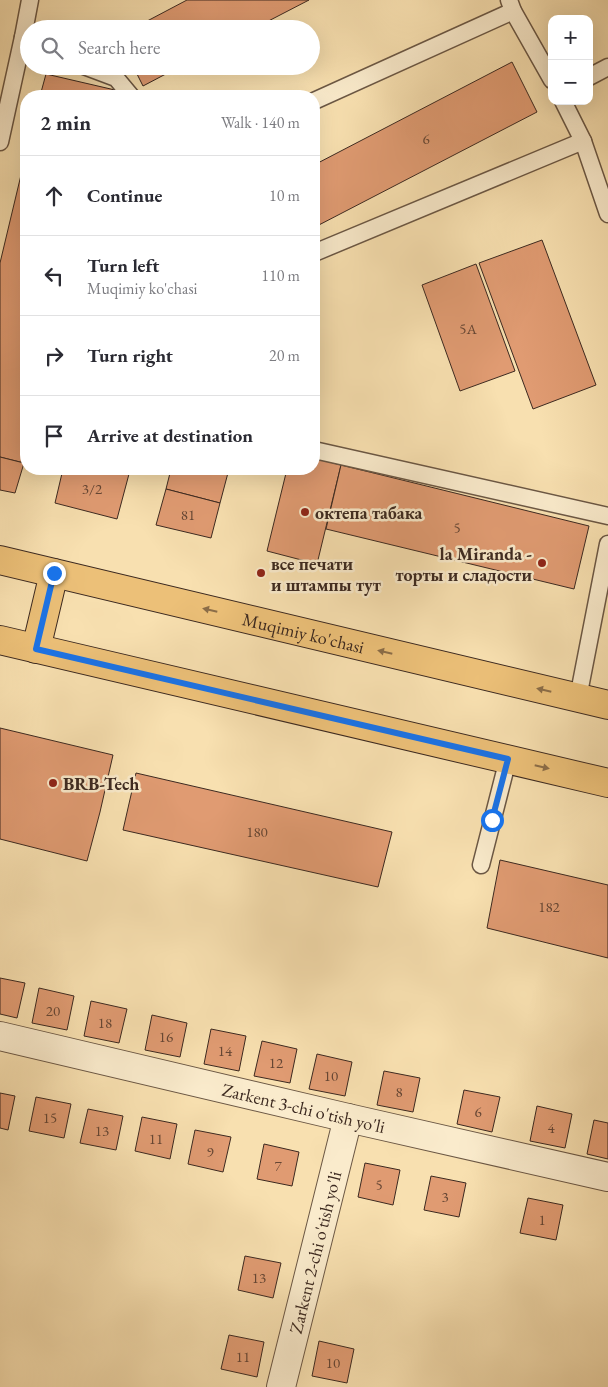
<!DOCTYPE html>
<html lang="en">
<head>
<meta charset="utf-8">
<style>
	body { margin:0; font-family:"EB Garamond",serif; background:#f7f7f7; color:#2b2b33 }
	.controls { position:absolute; right:15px; top:15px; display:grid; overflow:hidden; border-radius:10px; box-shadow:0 5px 20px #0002 }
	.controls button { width:45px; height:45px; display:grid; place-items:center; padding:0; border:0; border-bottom:1px solid #e1e1e2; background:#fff; color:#2b2b33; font:25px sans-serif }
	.stop { position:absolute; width:15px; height:15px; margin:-11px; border:4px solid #1a73e8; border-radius:50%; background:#fff }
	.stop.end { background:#1a73e8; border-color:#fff; box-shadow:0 1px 5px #0008 }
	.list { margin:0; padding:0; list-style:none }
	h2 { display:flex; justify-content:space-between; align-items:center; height:65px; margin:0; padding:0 20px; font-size:21px }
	h2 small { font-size:16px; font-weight:400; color:#7c7c81 }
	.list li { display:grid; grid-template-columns:32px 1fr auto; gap:15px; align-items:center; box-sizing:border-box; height:80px; padding:0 20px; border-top:1px solid #e1e1e2 }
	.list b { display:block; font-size:19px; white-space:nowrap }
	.list p { margin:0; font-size:16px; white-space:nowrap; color:#7c7c81 }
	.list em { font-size:16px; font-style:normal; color:#7c7c81 }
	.icon { flex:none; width:28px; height:28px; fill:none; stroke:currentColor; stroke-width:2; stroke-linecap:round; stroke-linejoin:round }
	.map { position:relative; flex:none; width:608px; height:1387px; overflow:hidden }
	.search { position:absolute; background:#fff; box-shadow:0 5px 20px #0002; left:20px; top:20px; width:300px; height:55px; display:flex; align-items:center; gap:12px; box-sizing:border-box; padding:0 18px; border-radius:28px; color:#7c7c81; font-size:19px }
	.panel { position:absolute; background:#fff; box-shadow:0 5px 20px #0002; left:20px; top:90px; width:300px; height:385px; border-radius:20px }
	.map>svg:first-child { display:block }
</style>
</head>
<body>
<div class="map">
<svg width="608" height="1387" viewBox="0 0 608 1387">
	<rect width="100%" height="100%" fill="#f8e0b0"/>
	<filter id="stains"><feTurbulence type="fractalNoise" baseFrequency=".004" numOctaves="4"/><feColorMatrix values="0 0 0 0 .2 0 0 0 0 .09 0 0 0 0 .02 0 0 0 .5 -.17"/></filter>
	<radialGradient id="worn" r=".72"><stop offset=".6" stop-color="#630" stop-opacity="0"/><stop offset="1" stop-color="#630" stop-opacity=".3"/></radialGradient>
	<g fill="#e09b72" stroke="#3c2920">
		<polygon points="187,0 309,0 253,29 132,29"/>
		<polygon points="512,62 537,112 315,227 314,165"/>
		<polygon points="133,66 181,66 143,86"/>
		<polygon points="46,74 115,90 113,96 40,96"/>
		<polygon points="26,154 26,453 24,463 0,457 0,263"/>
		<polygon points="542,240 596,385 533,409 479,263"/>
		<polygon points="476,264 515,371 460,391 422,285"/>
		<polygon points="0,457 24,463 15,493 0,490"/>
		<polygon points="314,458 341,465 317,564 267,551 287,469 314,469"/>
		<polygon points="341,465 589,526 574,589 326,529"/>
		<polygon points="63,469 110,469 129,474 117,519 55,503"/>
		<polygon points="171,469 229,469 220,503 166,489"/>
		<polygon points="166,489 220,503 211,538 156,525"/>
		<polygon points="0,728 113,755 100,812 87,861 0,839"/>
		<polygon points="136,773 392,832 378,887 123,830"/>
		<polygon points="500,860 608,885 608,958 487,928"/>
		<polygon points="0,978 25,983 17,1018 0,1014"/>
		<polygon points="39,988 74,996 67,1030 32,1023"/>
		<polygon points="91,1001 127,1009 119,1043 84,1036"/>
		<polygon points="152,1015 187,1023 180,1057 145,1050"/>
		<polygon points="211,1029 246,1036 239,1071 204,1064"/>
		<polygon points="262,1041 297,1049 290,1083 254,1076"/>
		<polygon points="317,1054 352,1062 345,1096 309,1089"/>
		<polygon points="384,1071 420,1078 413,1112 377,1105"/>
		<polygon points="464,1090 500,1097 492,1132 457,1124"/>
		<polygon points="0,1093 15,1096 8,1130 0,1128"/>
		<polygon points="36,1097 71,1104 64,1138 29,1131"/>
		<polygon points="537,1106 572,1114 565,1148 530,1141"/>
		<polygon points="88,1109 123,1116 116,1150 80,1143"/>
		<polygon points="142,1117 177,1124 170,1159 135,1151"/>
		<polygon points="594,1120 608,1123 608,1159 587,1154"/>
		<polygon points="195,1130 231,1137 223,1172 188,1164"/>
		<polygon points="264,1144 299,1152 292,1186 257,1179"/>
		<polygon points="365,1163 400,1170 393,1205 358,1197"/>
		<polygon points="431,1176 466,1183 459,1217 424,1210"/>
		<polygon points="528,1198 563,1205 556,1240 520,1233"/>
		<polygon points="245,1256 281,1263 273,1298 238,1290"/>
		<polygon points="229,1335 264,1342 257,1377 221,1369"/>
		<polygon points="319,1341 354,1349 347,1383 312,1376"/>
	</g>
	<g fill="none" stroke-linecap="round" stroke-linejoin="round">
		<defs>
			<g id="lane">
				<polyline points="509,0 513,11 552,80"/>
				<polyline points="29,41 23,37 30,0"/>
				<polyline points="84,66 116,78 131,96"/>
				<polyline points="589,77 608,67"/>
				<polyline points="314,101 513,11"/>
				<polyline points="563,101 583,141 608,214"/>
				<polyline points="0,142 23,37"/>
				<polyline points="314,253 583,141"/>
				<polyline points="314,450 608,516"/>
				<polyline points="578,698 608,544"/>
				<polyline points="481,865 508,759"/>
			</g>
			<g id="street">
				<path id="s1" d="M0 1036 348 1118 608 1177"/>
				<path id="s2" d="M281 1387 348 1118"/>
			</g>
			<g id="primary">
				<path id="s3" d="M0 560 608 705"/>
				<polyline points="0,640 608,783"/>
				<polyline points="36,649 54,573"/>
			</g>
		</defs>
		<use href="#lane" stroke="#6b5744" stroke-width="19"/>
		<use href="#street" stroke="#6b5744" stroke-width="30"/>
		<use href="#primary" stroke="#3c2920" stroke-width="30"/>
		<use href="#lane" stroke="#faebcc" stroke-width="16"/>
		<use href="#street" stroke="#faebcc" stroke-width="28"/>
		<use href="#primary" stroke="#ecc078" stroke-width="28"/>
	</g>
	<defs><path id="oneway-solid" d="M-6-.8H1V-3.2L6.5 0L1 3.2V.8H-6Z" transform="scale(1.25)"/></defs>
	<g fill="#8b6d48">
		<use href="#oneway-solid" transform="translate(210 610) rotate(-167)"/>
		<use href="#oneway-solid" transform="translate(385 652) rotate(-167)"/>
		<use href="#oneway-solid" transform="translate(544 690) rotate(-167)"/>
		<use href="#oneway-solid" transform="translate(542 767) rotate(13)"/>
	</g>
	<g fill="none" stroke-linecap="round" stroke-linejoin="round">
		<polyline stroke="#1a73e8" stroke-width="6" points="54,573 36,649 508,759 492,820"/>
	</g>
	<g fill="#8f2418" stroke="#faebcc" stroke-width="2">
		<circle cx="305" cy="512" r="5"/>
		<circle cx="542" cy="563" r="5"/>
		<circle cx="261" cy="573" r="5"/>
		<circle cx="53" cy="783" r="5"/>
	</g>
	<g text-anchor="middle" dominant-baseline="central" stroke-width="5" stroke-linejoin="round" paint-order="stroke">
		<g font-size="15" fill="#654634">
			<text x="426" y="138">6</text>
			<text x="468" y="328">5A</text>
			<text x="92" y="488">3/2</text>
			<text x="188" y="514">81</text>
			<text x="457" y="527">5</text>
			<text x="257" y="831">180</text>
			<text x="549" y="906">182</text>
			<text x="53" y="1010">20</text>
			<text x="105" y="1022">18</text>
			<text x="166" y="1036">16</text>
			<text x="225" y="1050">14</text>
			<text x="276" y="1062">12</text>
			<text x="331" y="1075">10</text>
			<text x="399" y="1091">8</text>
			<text x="478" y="1111">6</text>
			<text x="50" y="1117">15</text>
			<text x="551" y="1127">4</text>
			<text x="102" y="1130">13</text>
			<text x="156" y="1138">11</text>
			<text x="210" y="1151">9</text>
			<text x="278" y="1165">7</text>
			<text x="379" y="1184">5</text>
			<text x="445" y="1196">3</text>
			<text x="542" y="1219">1</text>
			<text x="259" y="1277">13</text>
			<text x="243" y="1356">11</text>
			<text x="333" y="1362">10</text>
		</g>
		<g font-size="18" font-weight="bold" fill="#3c2920" stroke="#faebcc" text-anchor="start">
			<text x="315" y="512">октепа табака</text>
			<text x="532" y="553" text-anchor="end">la Miranda -<tspan x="532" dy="21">торты и сладости</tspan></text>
			<text x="271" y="563">все печати<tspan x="271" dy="21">и штампы тут</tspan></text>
			<text x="63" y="783">BRB-Tech</text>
		</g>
		<g font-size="18" fill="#3c2920" stroke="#faebcc">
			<text stroke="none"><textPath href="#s3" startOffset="312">Muqimiy ko'chasi</textPath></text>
			<text stroke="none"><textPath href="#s1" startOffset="312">Zarkent 3-chi o'tish yo'li</textPath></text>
			<text stroke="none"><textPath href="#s2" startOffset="139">Zarkent 2-chi o'tish yo'li</textPath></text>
		</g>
	</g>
	<rect width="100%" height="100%" filter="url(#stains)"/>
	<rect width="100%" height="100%" fill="url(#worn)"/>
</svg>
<div class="controls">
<button>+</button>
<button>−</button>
</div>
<div class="stop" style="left:492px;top:820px"></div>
<div class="stop end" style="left:54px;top:573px"></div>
<div class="search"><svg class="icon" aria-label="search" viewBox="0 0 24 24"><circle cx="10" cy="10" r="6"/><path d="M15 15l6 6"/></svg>Search here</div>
<section class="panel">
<h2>2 min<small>Walk · 140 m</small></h2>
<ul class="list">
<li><svg class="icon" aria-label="ahead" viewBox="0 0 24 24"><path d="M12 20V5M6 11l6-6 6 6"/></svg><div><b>Continue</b></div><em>10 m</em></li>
<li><svg class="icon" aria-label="left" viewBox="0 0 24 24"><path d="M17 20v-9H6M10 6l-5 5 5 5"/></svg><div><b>Turn left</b><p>Muqimiy ko'chasi</p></div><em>110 m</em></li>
<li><svg class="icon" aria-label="right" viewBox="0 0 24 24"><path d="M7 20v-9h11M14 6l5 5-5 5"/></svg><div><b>Turn right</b></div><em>20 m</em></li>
<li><svg class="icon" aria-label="arrive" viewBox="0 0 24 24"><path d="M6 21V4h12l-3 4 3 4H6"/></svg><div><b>Arrive at destination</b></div></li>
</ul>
</section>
</div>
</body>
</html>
